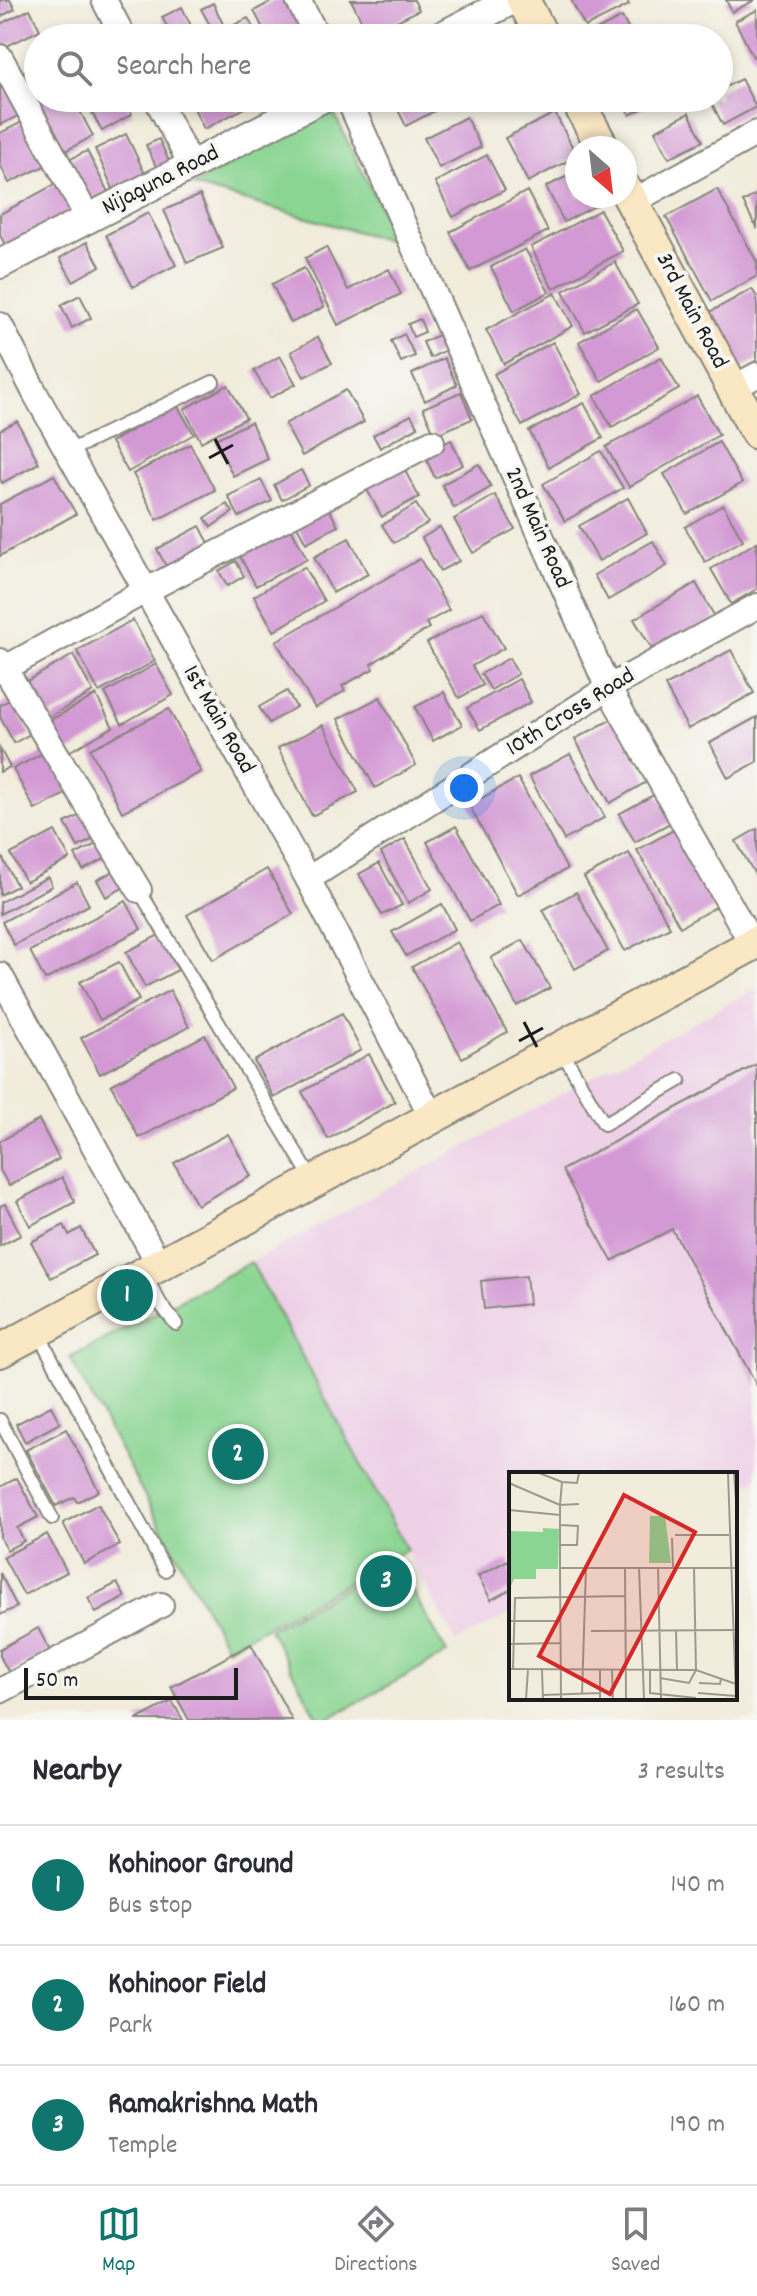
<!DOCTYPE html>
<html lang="en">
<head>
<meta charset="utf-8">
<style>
	body { margin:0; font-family:Dekko,sans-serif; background:#f7f7f7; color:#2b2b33 }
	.compass { position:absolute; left:565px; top:136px; width:72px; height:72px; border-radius:50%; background:#fff; box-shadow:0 4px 12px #0003; rotate:152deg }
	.scale { position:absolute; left:24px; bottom:20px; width:214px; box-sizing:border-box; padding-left:8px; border:4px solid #1c1c1c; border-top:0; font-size:22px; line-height:28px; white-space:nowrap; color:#1c1c1c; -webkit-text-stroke:6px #f6f6f2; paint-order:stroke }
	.you { position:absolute; left:464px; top:788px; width:28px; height:28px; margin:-20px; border:6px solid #fff; border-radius:50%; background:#1a73e8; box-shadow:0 0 0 12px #1a73e833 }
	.badge { display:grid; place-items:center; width:52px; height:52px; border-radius:50%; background:#0f766e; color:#fff; font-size:26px; font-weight:700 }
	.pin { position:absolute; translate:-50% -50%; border:4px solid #fff; box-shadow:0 2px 8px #0006 }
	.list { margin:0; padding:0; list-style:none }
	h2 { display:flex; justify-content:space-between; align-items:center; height:104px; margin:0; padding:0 32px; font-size:34px }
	h2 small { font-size:26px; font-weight:400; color:#7c7c81 }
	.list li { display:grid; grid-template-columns:52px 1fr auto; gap:24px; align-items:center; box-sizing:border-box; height:120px; padding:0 32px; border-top:2px solid #e1e1e2 }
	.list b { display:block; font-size:30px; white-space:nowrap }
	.list p { margin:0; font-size:26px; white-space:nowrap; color:#7c7c81 }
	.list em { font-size:26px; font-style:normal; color:#7c7c81 }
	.icon { flex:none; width:44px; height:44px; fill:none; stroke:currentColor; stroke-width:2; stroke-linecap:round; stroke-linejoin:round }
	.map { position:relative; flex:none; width:757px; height:1720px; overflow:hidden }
	.search { position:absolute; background:#fff; box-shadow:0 4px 12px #0003; left:24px; right:24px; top:24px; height:88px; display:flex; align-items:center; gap:20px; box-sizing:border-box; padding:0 28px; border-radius:44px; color:#7c7c81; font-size:30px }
	.sheet { height:464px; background:#fff }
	nav { display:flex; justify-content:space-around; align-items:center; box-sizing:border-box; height:112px; border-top:2px solid #e1e1e2; background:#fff; font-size:22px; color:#7c7c81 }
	nav a { display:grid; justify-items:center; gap:4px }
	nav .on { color:#0f766e }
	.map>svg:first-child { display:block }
</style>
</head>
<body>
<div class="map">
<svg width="757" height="1720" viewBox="0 0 757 1720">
	<rect width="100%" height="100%" fill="#f6f6f2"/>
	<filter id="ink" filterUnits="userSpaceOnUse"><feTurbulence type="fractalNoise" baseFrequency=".0125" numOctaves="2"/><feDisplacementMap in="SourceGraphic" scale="16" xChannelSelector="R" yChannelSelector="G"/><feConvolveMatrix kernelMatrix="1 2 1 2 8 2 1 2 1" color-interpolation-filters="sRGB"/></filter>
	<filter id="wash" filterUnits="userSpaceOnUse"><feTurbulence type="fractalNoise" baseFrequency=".006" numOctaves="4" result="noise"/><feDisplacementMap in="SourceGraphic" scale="32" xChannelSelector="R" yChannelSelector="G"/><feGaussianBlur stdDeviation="1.8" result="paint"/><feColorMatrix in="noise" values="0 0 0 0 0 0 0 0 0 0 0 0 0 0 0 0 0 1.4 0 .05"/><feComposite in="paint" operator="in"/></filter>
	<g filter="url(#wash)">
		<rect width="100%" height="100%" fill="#f1ecdb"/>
		<polygon fill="#eed0e7" points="757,988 757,1479 735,1491 735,1474 511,1474 511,1613 456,1642 251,1262"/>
		<g fill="#8ad592" stroke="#537857" stroke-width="2">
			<polygon points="330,105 397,243 193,186"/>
			<polygon points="251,1262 407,1550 227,1648 70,1358"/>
			<polygon points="395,1560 447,1653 326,1720 319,1720 269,1629"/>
		</g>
		<g id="blocks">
			<g fill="#d399d4">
				<polygon points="0,0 10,0 15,9 0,17"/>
				<polygon points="274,0 287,0 300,25 275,38 268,38 254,11"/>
				<polygon points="351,0 414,0 419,10 369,35"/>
				<polygon points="571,0 627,0 629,5 585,27"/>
				<polygon points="726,0 755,0 732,12"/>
				<polygon points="213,3 223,24 212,29 201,9"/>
				<polygon points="182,7 193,30 173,38 162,17"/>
				<polygon points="30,9 40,30 3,48 0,42 0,24"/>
				<polygon points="757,10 757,55 753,57 735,21"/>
				<polygon points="622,17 633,38 594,38 591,33"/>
				<polygon points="248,18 259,38 236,38 230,27"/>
				<polygon points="38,63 38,89 30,94 18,75"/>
				<polygon points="741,79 756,107 723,125 709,98 719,98 719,90"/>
				<polygon points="0,81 24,113 0,125"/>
				<polygon points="41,98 73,98 93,136 60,154 32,103"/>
				<polygon points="91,98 123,98 132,114 102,131 86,101"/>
				<polygon points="194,98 247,98 251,105 204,129 190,100"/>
				<polygon points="392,98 459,98 406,126"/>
				<polygon points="622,98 663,98 630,115"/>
				<polygon points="555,113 577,156 528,182 505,138"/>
				<polygon points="689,113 703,141 669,158 655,131"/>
				<polygon points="466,117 481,147 439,168 424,138"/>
				<polygon points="30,118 51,163 9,183 0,164 0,133"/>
				<polygon points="126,134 146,176 114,191 95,149"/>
				<polygon points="159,139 172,168 159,173 146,145"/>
				<polygon points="87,151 109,194 86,206 64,162"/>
				<polygon points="487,155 505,190 453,217 435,182"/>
				<polygon points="577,171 577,196 602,196 605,201 564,222 546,187"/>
				<polygon points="59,182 76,215 8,251 0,235 0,214"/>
				<polygon points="717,189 757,262 757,276 712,301 666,217"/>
				<polygon points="527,191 548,231 470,271 450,232"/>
				<polygon points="757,194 757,229 743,202"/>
				<polygon points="200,195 223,248 187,263 164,210"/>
				<polygon points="600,210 623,251 553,289 531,247"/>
				<polygon points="148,213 176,265 133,287 106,235"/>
				<polygon points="87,242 100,266 73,281 60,258"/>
				<polygon points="326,247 348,290 389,269 401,294 338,325 305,258"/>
				<polygon points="525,249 549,292 514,311 491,267"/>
				<polygon points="615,262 638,304 585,332 563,291"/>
				<polygon points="304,268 324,307 291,323 272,284"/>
				<polygon points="752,289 757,297 757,360 741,369 710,312"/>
				<polygon points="555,293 573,326 504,364 486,330"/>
				<polygon points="80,295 91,318 72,328 61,305"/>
				<polygon points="637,309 659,347 601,381 579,342"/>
				<polygon points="420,319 425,332 413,337 408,324"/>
				<polygon points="443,333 450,348 430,358 423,342"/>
				<polygon points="404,334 415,356 401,362 391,341"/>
				<polygon points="318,337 332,363 304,377 291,352"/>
				<polygon points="553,342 581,394 522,426 494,374"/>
				<polygon points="280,356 296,384 270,398 254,371"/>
				<polygon points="661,357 679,389 612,427 594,396"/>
				<polygon points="444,358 457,385 425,401 412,374"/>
				<polygon points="228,385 246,418 201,442 184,409"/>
				<polygon points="346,390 364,422 302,456 285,424"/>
				<polygon points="461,392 472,419 435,435 423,408"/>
				<polygon points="697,396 719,435 629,487 606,447"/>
				<polygon points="584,403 603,438 549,467 529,431"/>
				<polygon points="177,405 194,434 128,472 111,442"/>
				<polygon points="411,415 418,427 380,448 373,435"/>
				<polygon points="17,421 39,463 2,483 0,479 0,430"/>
				<polygon points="251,422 268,459 233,476 215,439"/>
				<polygon points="451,440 463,465 435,478 424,454"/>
				<polygon points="719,442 742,483 687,514 664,474"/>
				<polygon points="190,444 215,490 157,520 133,474"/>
				<polygon points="601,451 623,488 565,521 543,484"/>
				<polygon points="479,464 491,487 454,508 442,485"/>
				<polygon points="403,467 419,497 382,517 366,488"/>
				<polygon points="301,470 309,485 282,500 274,485"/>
				<polygon points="54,475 76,514 0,556 0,504"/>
				<polygon points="261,480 272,501 239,517 228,496"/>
				<polygon points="495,495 515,529 473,553 454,519"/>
				<polygon points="323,498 338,526 306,543 291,515"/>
				<polygon points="628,498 647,533 599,561 579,526"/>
				<polygon points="227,504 233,512 211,527 205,518"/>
				<polygon points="416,504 428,523 394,543 382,525"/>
				<polygon points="723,505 743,540 705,562 685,527"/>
				<polygon points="289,524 307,559 256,586 237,551"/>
				<polygon points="200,526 210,545 167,568 157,549"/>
				<polygon points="440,527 459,561 440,571 422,538"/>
				<polygon points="349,538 368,574 333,593 314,557"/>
				<polygon points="653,541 667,566 608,600 594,575"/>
				<polygon points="757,542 757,589 731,604 711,569"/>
				<polygon points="420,559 449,610 426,623 429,628 371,664 373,669 342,686 345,691 315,708 276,641"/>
				<polygon points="236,561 244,576 227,586 219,571"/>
				<polygon points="304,567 324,601 274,631 254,596"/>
				<polygon points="696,583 716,619 655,654 634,619"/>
				<polygon points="483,612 504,648 472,666 483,685 459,698 427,643"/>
				<polygon points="133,620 155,661 99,692 77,651"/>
				<polygon points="731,650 754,693 688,729 665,686"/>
				<polygon points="73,655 93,692 42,721 22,684"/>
				<polygon points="509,658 518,674 491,690 481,674"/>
				<polygon points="156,664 173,695 122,724 105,693"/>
				<polygon points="519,679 531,702 480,730 467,708"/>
				<polygon points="287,691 296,707 269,723 259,707"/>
				<polygon points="444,692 462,725 433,741 415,707"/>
				<polygon points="96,695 113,727 63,755 45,723"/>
				<polygon points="380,697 416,765 375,788 338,719"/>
				<polygon points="11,699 30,734 14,743 0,717 0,705"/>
				<polygon points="169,709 201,772 122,812 90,749"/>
				<polygon points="757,717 757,762 728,778 710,743"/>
				<polygon points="614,718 648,781 610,803 575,739"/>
				<polygon points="323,725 358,792 312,816 278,748"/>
				<polygon points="0,749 10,767 0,772"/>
				<polygon points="47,751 69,792 35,810 13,769"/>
				<polygon points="570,754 605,817 564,840 529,776"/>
				<polygon points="518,778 567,869 518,895 469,805"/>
				<polygon points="657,793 672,822 635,842 619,814"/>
				<polygon points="88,811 101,835 78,847 65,823"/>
				<polygon points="456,826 499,905 470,921 427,842"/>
				<polygon points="677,828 719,905 680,927 637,850"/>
				<polygon points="757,829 757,878 736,841"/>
				<polygon points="55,831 70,859 26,882 11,854"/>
				<polygon points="405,839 432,889 408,903 381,853"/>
				<polygon points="104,840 112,855 83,870 75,855"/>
				<polygon points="0,853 17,886 0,895"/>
				<polygon points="629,853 670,927 625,951 584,877"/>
				<polygon points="379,863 402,905 382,915 359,874"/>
				<polygon points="123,866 132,883 106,897 97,880"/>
				<polygon points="267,869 293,914 213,960 187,915"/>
				<polygon points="48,877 52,886 0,914 0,902"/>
				<polygon points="77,882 89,905 14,945 2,922"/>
				<polygon points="576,892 608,951 575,969 543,910"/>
				<polygon points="126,901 141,929 45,980 30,951"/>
				<polygon points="442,904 455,929 406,956 392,932"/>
				<polygon points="159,935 178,970 145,987 126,952"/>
				<polygon points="523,940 550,988 517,1006 491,958"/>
				<polygon points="457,942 507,1032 462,1058 412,967"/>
				<polygon points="119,962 139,1000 100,1020 80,982"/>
				<polygon points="170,990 189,1027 100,1074 81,1038"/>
				<polygon points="342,1013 361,1050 274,1098 254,1061"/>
				<polygon points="205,1035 233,1088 139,1138 111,1085"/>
				<polygon points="369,1054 395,1102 328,1139 302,1092"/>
				<polygon points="757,1064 757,1386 672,1229 612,1261 562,1170"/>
				<polygon points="39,1120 59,1159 9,1186 0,1170 0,1141"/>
				<polygon points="228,1134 251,1176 197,1205 174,1163"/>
				<polygon points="62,1177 75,1202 30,1226 17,1201"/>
				<polygon points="5,1204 21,1235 0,1246 0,1206"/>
				<polygon points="64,1225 69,1235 81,1228 95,1255 51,1278 31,1242"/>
				<polygon points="526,1276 529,1304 484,1309 481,1281"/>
				<polygon points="51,1406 60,1423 25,1442 16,1424"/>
				<polygon points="66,1429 99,1491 77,1502 74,1497 56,1506 26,1450"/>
				<polygon points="17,1478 38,1517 17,1528 24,1541 7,1550 0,1538 0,1487"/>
				<polygon points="98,1504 120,1545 84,1564 63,1523"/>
				<polygon points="47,1534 67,1572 24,1595 3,1557"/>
				<polygon points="508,1560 511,1565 511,1589 491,1600 478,1576"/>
				<polygon points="0,1573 17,1607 0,1615"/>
				<polygon points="117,1583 125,1597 96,1613 88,1598"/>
				<polygon points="38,1628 50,1651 9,1673 0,1656 0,1649"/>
				<polygon points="251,1644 292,1720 189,1720 171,1687"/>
				<polygon points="172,1701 183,1720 136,1720"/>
			</g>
		</g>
	</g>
	<g filter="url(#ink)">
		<use href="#blocks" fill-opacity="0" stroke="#86847c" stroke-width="2"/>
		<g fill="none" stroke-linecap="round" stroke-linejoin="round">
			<defs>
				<g id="service">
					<polyline points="67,452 213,382"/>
					<polyline points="139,890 313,1181"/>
					<polyline points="562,1051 604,1124 680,1080"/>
					<polyline points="145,1276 161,1305 176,1324"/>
					<polyline points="38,1333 165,1570"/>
					<polyline points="0,1420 52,1518"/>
				</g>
				<g id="minor">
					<polyline points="104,0 124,38"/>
					<polyline points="298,0 318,38"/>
					<polyline points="0,57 88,218"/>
					<polyline points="156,98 191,165"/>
					<polyline points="348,98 608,688 752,944"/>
					<polyline points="632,202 757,133"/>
					<polyline points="0,325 36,395 308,879 432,1117"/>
					<polyline points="733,388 757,375"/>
					<polyline points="0,661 139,890"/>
					<polyline points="0,671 145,591 432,442"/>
					<polyline points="308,879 608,688 757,606"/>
					<polyline points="0,975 159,1264"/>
					<polyline points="0,1691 161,1605"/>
				</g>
				<g id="tertiary">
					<polyline points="438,38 512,0"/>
					<polyline points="0,264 322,98"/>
				</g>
				<g id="secondary">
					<polyline points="523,0 543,38"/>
					<polyline points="576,98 603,148"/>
					<polyline points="625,189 757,433"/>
					<polyline points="0,1351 757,942"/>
				</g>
			</defs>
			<use href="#service" stroke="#86847c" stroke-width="16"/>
			<use href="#minor" stroke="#86847c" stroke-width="28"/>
			<use href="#tertiary" stroke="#86847c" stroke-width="32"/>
			<use href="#secondary" stroke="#86847c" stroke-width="36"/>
			<use href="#service" stroke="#fff" stroke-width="12"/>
			<use href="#minor" stroke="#fff" stroke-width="24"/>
			<use href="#tertiary" stroke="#fff" stroke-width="28"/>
			<use href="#secondary" stroke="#fae7c3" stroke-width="32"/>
		</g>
	</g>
	<path fill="none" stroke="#1c1c1c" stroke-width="3" d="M215 439 228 464M209 458 233 445M524 1022 537 1047M519 1041 543 1028"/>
	<g text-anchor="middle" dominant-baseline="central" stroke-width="8" stroke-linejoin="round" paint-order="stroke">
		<g font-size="24" fill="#1c1c1c" stroke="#f6f6f2">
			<text transform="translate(161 181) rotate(-27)">Nijaguna Road</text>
			<text transform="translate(691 311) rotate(62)">3rd Main Road</text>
			<text transform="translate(537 528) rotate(66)">2nd Main Road</text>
			<text transform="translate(571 713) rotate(-32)">10th Cross Road</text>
			<text transform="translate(218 720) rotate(60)">1st Main Road</text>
		</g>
	</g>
	<g transform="translate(509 1472)">
		<rect width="228" height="228" fill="#f1ecdb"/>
		<path d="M141 44H156L162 91H140ZM34 56 50 57 49 97H27V107H5L0 118V59L34 60Z" fill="#8ad592"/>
		<path fill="none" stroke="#9c998f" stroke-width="2" d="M30 1 53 10 51 33 70 32M219 1 227 227M225 1 228 41M53 10 68 11 70 1M0 11 51 33V96M0 38 51 43M166 63H220M163 66 164 95M51 73H68L69 54 51 53M228 76V134M116 95 117 227M130 95 135 227M149 95 152 227M185 96 187 198M0 149H51M167 158 168 198M82 159 228 158M0 172 51 171M0 197 187 198 227 212M4 197 6 126 116 124M103 197 104 227M141 197V221L187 226M33 198 34 227M151 206 180 211 187 198M190 211 211 212 212 207M189 221 227 224M73 222 77 96M34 223 91 221M17 227 19 197M52 227 51 96H227M91 227V197"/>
		<path fill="#d62828" fill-opacity="0.15" stroke="#d62828" stroke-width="4" d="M115 23 186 60 101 222 30 184Z"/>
		<rect width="228" height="228" fill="none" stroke="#1c1c1c" stroke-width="4"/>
	</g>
</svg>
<svg class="compass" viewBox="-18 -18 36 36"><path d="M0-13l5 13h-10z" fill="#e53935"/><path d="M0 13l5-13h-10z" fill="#7c7c81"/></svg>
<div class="scale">50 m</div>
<div class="you"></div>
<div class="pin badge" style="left:127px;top:1295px">1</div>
<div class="pin badge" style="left:238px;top:1454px">2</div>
<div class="pin badge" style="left:386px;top:1581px">3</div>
<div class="search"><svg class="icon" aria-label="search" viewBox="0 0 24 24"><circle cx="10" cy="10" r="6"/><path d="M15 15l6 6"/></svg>Search here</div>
</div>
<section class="sheet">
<h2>Nearby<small>3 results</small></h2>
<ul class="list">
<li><span class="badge">1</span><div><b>Kohinoor Ground</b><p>Bus stop</p></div><em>140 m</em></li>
<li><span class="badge">2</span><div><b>Kohinoor Field</b><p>Park</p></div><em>160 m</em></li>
<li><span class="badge">3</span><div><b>Ramakrishna Math</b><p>Temple</p></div><em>190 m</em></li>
</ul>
</section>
<nav>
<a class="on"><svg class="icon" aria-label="map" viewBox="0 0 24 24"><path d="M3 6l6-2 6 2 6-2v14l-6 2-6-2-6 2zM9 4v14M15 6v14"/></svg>Map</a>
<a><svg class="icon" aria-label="directions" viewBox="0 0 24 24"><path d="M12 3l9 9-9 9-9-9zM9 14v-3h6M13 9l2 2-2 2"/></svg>Directions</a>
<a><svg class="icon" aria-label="saved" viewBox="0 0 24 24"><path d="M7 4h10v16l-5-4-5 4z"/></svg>Saved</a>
</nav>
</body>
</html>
